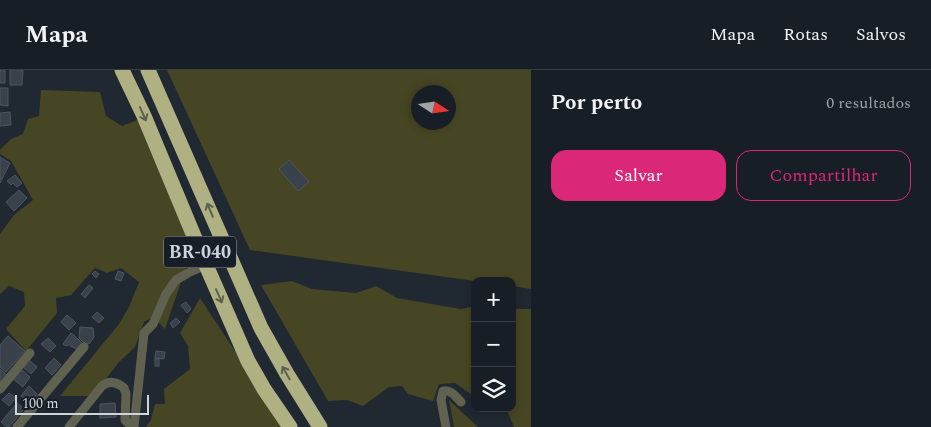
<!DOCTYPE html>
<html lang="pt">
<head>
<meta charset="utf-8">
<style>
	body { margin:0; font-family:Spectral,serif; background:#21272d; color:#f1f3f6 }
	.controls { position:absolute; right:15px; bottom:15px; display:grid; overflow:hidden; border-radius:10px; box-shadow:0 2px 8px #0003 }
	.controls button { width:45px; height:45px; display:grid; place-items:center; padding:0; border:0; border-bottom:1px solid #363c42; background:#181e25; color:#f1f3f6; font:25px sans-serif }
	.compass { position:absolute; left:411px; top:15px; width:45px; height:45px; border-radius:50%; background:#181e25; box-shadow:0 2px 8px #0003; rotate:102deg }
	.scale { position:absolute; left:15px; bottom:12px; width:134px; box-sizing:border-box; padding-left:5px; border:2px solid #cfd4da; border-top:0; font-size:14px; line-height:18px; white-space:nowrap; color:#cfd4da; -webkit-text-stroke:4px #171e27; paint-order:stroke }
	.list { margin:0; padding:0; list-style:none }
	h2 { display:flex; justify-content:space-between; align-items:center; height:65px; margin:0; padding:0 20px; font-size:21px }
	h2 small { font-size:16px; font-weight:400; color:#9fa2a7 }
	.actions { display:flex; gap:10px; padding:15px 20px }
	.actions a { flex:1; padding:11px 0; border:1px solid #db2777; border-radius:15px; text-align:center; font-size:18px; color:#db2777 }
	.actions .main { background:#db2777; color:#fff }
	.icon { flex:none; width:28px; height:28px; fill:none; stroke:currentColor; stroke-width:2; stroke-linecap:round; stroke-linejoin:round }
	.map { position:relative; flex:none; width:531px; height:357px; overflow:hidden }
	header { display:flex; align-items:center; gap:30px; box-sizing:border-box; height:70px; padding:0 25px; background:#181e25; border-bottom:1px solid #363c42 }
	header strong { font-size:24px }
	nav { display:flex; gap:28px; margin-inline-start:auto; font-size:18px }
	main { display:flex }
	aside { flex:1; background:#181e25 }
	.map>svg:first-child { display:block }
</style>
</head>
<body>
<header>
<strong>Mapa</strong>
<nav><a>Mapa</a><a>Rotas</a><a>Salvos</a></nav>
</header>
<main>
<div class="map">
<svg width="531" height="357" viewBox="0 0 531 357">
	<rect width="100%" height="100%" fill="#202831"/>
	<g fill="#464624" fill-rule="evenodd">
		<path d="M167 0H531V219L512 216V211H475L250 180ZM418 22H448V52H418Z"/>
		<polygon points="41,20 100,22 106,46 122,56 140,49 179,145 191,183 165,259 153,247 144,252 135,277 120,291 92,326 60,326 119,254 129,237 139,212 121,198 107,203 95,198 71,225 56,228 57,243 26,281 6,259 25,236 24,222 9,216 0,224 0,164 14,145 33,130 11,91 0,84 0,80 11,69 23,64 28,49 39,46"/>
		<polygon points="292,211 312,219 356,223 376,216 397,228 461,239 475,236 475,327 455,313 439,314 433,331 408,324 402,316 389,317 363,336 347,330 328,331 261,215"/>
		<polygon points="200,228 285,357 146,357 151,350 155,334 165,334 164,319 190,299 188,276 180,263"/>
		<polygon points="512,239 531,239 531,357 514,357 506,338 512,338"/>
		<polygon points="449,330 478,357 454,357"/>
	</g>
	<g fill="#39414b" stroke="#4d5660">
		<rect x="0" y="0" width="5" height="13"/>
		<polygon points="10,0 23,0 22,15 10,15"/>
		<polygon points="0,18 8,18 8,36 0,35"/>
		<polygon points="10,42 11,55 0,56 0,43"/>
		<polygon points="0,87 10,93 0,113"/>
		<polygon points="289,90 309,112 298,121 279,99"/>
		<polygon points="15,105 22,113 17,117 13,113 11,115 7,111"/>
		<polygon points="19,120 27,128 14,141 6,132"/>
		<polygon points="95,201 99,204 96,208 92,204"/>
		<polygon points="118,201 124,203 121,211 115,209"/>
		<polygon points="89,215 93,218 85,228 81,224"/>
		<polygon points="186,232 191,239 187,243 181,235"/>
		<polygon points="97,242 104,248 99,253 92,247"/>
		<polygon points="67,245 76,253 69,260 61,252"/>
		<polygon points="176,248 180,252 173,258 170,253"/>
		<polygon points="80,257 93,258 94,267 89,274 84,273 79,268"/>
		<polygon points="71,263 76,267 69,275 66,276 63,274"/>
		<polygon points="8,266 25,281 6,302 0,297 0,275"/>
		<polygon points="48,268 56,276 50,282 41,274"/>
		<polygon points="77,268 82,273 77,279 70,276"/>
		<polygon points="156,281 165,282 164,289 155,288"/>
		<polygon points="54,288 61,295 52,305 45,298"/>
		<polygon points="28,289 37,297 31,304 22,296"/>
		<rect x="155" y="289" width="4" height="7"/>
		<polygon points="0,299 7,305 0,314"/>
		<polygon points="21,299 30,307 23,317 13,309"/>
		<polygon points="29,316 37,324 29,333 21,326"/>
		<polygon points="9,323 16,328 9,336 2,330"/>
		<polygon points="17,333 24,339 9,357 7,357 1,352"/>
		<polygon points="115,333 116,347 100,348 100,334"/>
	</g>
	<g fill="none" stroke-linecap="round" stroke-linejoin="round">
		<g stroke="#60614f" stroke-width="9">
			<polyline points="0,319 30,283"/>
			<polyline points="17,357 84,277"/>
			<path d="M69 357 102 316C109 310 117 312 124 318L126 324 125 350 129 354 134 353"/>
			<polyline points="134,357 144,263 153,254 166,224 176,210 188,203 206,195"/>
			<path d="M446 357 441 330 443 321C451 319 456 327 461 332"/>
		</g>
		<g stroke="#b0b183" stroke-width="15">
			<polyline points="122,0 144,46 206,195 248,291 264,319 290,357"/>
			<polyline points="148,0 261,258 287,304 320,357"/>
		</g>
	</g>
	<defs><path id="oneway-shaft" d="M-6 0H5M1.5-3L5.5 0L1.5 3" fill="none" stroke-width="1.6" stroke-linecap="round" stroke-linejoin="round" transform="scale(1.25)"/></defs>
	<g stroke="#5c6050">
		<use href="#oneway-shaft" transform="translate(143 44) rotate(66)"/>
		<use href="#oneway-shaft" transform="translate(210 140) rotate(-113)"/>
		<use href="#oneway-shaft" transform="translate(219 226) rotate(66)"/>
		<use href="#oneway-shaft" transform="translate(286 303) rotate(-120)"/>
	</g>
	<g text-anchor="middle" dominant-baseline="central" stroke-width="4" stroke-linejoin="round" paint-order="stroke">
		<rect fill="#171e27" stroke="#989da4" stroke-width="1" x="164" y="166.5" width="72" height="31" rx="4"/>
		<g font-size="18" font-weight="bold" fill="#cfd4da">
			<text x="200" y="182">BR-040</text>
		</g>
	</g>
</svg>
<div class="controls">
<button>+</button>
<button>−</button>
<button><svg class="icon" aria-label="layers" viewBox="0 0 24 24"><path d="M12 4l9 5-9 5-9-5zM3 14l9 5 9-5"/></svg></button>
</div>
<svg class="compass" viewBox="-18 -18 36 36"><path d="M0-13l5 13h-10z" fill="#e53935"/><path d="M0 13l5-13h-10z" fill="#9fa2a7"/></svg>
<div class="scale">100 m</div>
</div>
<aside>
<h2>Por perto<small>0 resultados</small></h2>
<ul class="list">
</ul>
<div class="actions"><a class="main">Salvar</a><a>Compartilhar</a></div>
</aside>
</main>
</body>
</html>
